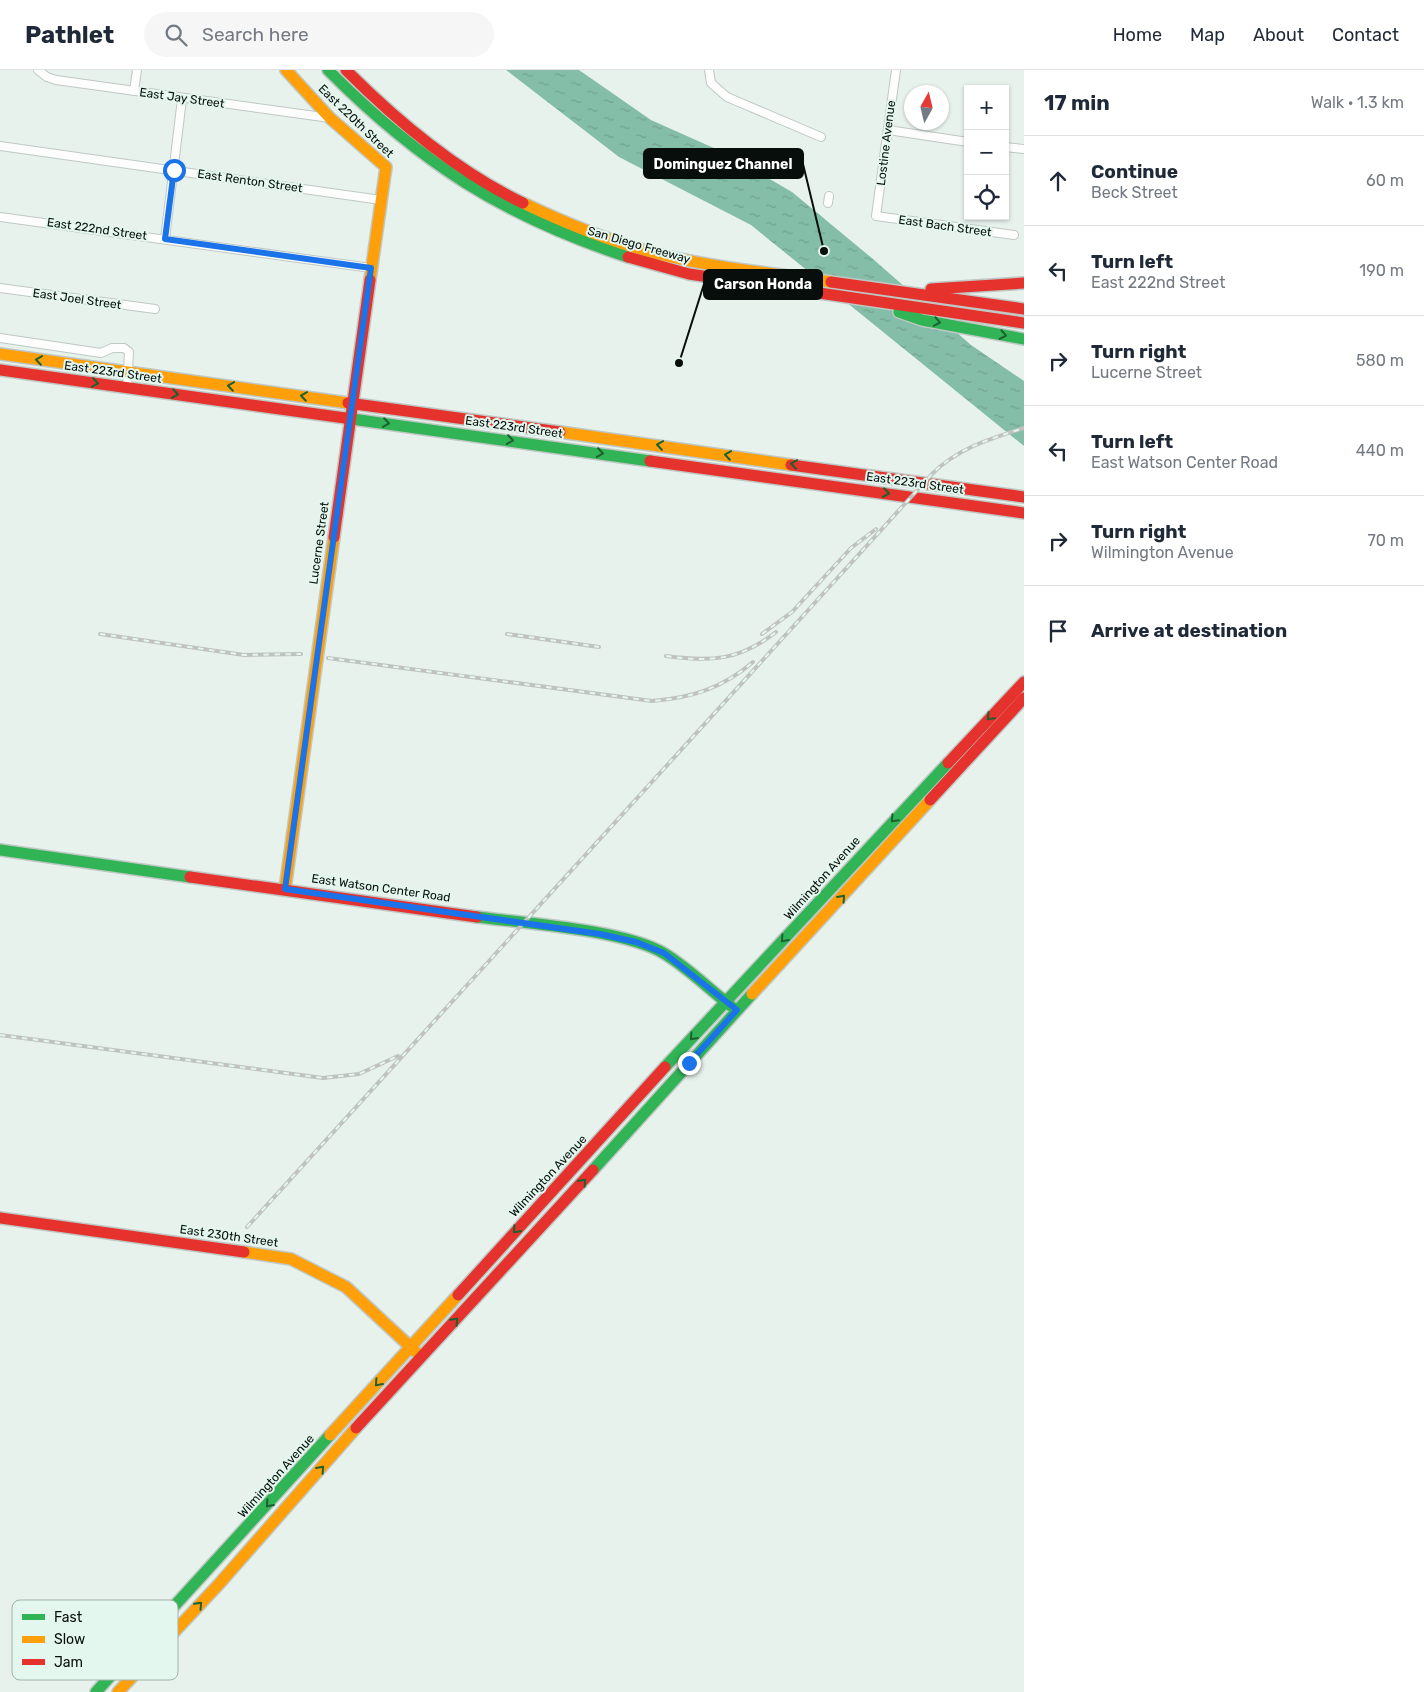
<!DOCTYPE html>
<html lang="en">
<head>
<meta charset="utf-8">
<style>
	body { margin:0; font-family:Rubik,sans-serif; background:#f6f6f7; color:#1f2937 }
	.controls { position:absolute; right:15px; top:15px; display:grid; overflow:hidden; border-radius:0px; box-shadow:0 1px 4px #0004 }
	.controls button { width:45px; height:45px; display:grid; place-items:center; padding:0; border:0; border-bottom:1px solid #e0e1e3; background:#fff; color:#1f2937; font:25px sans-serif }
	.compass { position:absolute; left:904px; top:15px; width:45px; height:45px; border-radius:50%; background:#fff; box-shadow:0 1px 4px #0004; rotate:8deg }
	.stop { position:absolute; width:15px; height:15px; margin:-11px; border:4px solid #1a73e8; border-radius:50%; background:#fff }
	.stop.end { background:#1a73e8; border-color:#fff; box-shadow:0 1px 5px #0008 }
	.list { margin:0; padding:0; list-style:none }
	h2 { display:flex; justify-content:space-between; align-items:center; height:65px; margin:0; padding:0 20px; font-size:21px }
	h2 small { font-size:16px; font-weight:400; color:#747a83 }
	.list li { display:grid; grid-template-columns:32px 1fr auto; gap:15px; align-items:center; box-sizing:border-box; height:90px; padding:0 20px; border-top:1px solid #e0e1e3 }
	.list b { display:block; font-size:19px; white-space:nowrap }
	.list p { margin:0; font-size:16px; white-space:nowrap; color:#747a83 }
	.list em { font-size:16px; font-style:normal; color:#747a83 }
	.icon { flex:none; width:28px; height:28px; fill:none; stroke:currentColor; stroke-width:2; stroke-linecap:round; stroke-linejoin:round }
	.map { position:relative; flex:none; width:1024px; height:1622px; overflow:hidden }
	header { display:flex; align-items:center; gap:30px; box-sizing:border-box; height:70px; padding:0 25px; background:#fff; border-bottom:1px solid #e0e1e3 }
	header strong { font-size:24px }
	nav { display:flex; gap:28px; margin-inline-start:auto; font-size:18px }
	.search { width:350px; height:45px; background:#f6f6f7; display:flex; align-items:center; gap:12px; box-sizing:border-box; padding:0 18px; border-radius:28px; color:#747a83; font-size:19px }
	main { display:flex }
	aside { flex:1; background:#fff }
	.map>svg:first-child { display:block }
</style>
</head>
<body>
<header>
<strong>Pathlet</strong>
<div class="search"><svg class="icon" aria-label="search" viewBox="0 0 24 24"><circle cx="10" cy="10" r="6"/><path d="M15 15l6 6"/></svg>Search here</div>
<nav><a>Home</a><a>Map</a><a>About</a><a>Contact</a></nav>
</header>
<main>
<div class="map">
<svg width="1024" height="1622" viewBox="0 0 1024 1622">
	<defs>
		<pattern id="water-ripples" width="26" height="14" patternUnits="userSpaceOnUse" patternTransform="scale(1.25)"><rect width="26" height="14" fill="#85bea8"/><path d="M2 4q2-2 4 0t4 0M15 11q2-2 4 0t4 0" fill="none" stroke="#71a28f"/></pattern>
	</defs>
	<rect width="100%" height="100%" fill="#e8f2ed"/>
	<polygon fill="url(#water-ripples)" points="506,0 579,0 651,50 725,83 792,122 873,189 971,275 1024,311 1024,376 751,155 619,87"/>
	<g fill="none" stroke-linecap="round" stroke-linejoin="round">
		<defs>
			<g id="street">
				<polyline points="38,0 47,7 56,10 330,48"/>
				<polyline points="709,0 711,13 727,27 821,67"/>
				<polyline points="896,0 876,146 1014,165"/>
				<polyline points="134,21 137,0"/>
				<polyline points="888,60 968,72"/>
				<polyline points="0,76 381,130"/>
				<polyline points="1005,77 1024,79"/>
				<polyline points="828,133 829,126"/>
				<polyline points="0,147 371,198"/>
				<polyline points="165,169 182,29"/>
				<polyline points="0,218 155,239"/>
				<polyline points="0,268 101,283 112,278 124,278 129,282 127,318"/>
			</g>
			<g id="fast">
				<path d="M328 0C420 93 504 146 628 187"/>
				<polyline points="899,242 922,250 1024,269"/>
				<polyline points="345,348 650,391"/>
				<polyline points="0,780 190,807"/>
				<path d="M477 847C525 853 626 860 665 884 688 898 709 919 731 936"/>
				<polyline points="665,997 948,693"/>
				<polyline points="593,1100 752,924"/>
				<polyline points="96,1622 330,1365"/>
			</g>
			<g id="slow">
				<polyline points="286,0 330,48 386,97 370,210"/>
				<path d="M523 133C567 154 611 172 658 184 715 198 773 203 831 212"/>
				<polyline points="0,284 348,333"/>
				<polyline points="560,362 791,395"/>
				<polyline points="285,819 334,467"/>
				<polyline points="752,924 930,730"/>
				<polyline points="244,1182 291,1189 346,1217 416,1282"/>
				<polyline points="330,1365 458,1225"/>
				<polyline points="118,1622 219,1514 356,1358"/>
			</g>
			<g id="jam">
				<path d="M346 0C398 52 456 101 523 133"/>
				<polyline points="628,187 689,204 1024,253"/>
				<polyline points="831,212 1024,239"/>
				<polyline points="931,219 1024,213"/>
				<polyline points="0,300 345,348"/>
				<polyline points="348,333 560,362"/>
				<polyline points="650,391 1024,443"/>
				<polyline points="791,395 1024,427"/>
				<polyline points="334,467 370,210"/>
				<polyline points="948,693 1024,612"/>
				<polyline points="930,730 1024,628"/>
				<polyline points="190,807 477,847"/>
				<polyline points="0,1148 244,1182"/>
				<polyline points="458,1225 665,997"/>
				<polyline points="356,1358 593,1100"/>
			</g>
		</defs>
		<use href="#street" stroke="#bfc8c4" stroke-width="10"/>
		<use href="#fast" stroke="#bfc8c4" stroke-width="14"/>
		<use href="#slow" stroke="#bfc8c4" stroke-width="14"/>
		<use href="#jam" stroke="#bfc8c4" stroke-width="14"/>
		<use href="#street" stroke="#fcfdfc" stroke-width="8"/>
		<use href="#fast" stroke="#30b455" stroke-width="11"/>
		<use href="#slow" stroke="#ff9f0a" stroke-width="11"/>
		<use href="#jam" stroke="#e5322d" stroke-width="11"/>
		<defs>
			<g id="rail">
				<polyline points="100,564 244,585 301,584"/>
				<polyline points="507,564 599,577"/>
				<polyline points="762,564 792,542 851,478 876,459"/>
				<path d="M666 586C710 592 739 591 776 562"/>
				<path d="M328 588 652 631C691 628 723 618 753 592"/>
				<polyline points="0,965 323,1008 359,1004 398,986"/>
				<path d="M247 1157 932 404C958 378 990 369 1024 358"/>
			</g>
		</defs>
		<use href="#rail" stroke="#bfc2c1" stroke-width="4"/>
		<use href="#rail" stroke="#e3f7ee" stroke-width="2" stroke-dasharray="5.5" stroke-linecap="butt"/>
	</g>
	<defs><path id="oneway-chevron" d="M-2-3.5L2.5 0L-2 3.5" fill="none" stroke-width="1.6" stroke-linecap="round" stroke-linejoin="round" transform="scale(1.25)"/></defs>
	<g stroke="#1c6130">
		<use href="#oneway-chevron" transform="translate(937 252) rotate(11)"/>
		<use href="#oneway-chevron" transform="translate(1003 265) rotate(11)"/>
		<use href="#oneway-chevron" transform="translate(39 290) rotate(-172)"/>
		<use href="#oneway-chevron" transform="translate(95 313) rotate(8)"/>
		<use href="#oneway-chevron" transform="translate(231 316) rotate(-172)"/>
		<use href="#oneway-chevron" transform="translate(175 324) rotate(8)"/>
		<use href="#oneway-chevron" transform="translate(304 326) rotate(-172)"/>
		<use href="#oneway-chevron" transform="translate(386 353) rotate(8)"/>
		<use href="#oneway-chevron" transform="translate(510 370) rotate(8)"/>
		<use href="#oneway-chevron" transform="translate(660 375) rotate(-172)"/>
		<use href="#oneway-chevron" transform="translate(600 383) rotate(8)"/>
		<use href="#oneway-chevron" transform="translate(728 385) rotate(-172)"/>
		<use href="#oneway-chevron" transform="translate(794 394) rotate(-172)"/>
		<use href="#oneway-chevron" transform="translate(886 423) rotate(8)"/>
		<use href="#oneway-chevron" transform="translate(990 647) rotate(133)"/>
		<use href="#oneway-chevron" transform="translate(894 749) rotate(133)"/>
		<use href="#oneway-chevron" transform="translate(842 828) rotate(-48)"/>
		<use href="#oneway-chevron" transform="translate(784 869) rotate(132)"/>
		<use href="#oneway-chevron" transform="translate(693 967) rotate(132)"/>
		<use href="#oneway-chevron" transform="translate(583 1112) rotate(-48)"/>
		<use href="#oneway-chevron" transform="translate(516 1160) rotate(132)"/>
		<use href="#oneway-chevron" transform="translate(455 1251) rotate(-47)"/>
		<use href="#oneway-chevron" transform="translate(378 1313) rotate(132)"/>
		<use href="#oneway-chevron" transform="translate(321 1399) rotate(-48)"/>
		<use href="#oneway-chevron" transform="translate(269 1434) rotate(132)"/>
		<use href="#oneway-chevron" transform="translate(199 1535) rotate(-47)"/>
	</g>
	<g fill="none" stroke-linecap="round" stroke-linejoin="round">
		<polyline stroke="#1a73e8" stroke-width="6" points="174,100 165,169 371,198 285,819 600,864 636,872 664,883 737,940 689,993"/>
	</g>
	<g text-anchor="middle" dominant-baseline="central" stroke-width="4" stroke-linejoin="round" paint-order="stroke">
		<g font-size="12" fill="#080e0b" stroke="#e3f7ee">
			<text transform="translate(182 28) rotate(8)">East Jay Street</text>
			<text transform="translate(356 51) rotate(44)">East 220th Street</text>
			<text transform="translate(886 73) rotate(-83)">Lostine Avenue</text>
			<text transform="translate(250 111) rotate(8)">East Renton Street</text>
			<text transform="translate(945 156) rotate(8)">East Bach Street</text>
			<text transform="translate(97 159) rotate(8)">East 222nd Street</text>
			<text transform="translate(639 175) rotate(16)">San Diego Freeway</text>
			<text transform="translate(77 229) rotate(8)">East Joel Street</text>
			<text transform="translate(113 302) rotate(8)">East 223rd Street</text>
			<text transform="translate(514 357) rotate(8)">East 223rd Street</text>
			<text transform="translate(915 413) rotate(8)">East 223rd Street</text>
			<text transform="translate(319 473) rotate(-82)">Lucerne Street</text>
			<text transform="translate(822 808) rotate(-48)">Wilmington Avenue</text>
			<text transform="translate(381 818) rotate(8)">East Watson Center Road</text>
			<text transform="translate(548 1106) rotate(-47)">Wilmington Avenue</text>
			<text transform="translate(229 1166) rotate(8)">East 230th Street</text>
			<text transform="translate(276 1406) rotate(-48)">Wilmington Avenue</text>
		</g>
	</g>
	<rect x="12" y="1530" width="166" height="80" rx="8" fill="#e3f7ee" stroke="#a1b1aa" stroke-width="1"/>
	<rect x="22" y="1544" width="23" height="6" fill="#30b455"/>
	<rect x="22" y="1566" width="23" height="7" fill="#ff9f0a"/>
	<rect x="22" y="1589" width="23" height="6" fill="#e5322d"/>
	<g font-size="14" fill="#080e0b">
		<text x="54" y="1552">Fast</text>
		<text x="54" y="1574">Slow</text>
		<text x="54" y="1597">Jam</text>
	</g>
	<path fill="none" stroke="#080e0b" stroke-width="2" d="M824 181L803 94M679 293L704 214"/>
	<g fill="#080e0b" stroke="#e3f7ee" stroke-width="2">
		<circle cx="824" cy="181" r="5"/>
		<circle cx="679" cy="293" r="5"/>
	</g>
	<g fill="#080e0b" stroke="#080e0b" stroke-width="2">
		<rect x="644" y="79" width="159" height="29" rx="5"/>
		<rect x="704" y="200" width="118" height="29" rx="5"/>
	</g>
	<g font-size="14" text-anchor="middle" font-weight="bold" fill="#fff">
		<text x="723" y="99">Dominguez Channel</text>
		<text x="763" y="219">Carson Honda</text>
	</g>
</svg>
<div class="controls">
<button>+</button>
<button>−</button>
<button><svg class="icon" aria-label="locate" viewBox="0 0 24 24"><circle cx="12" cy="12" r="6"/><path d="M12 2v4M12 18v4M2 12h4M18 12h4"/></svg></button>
</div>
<svg class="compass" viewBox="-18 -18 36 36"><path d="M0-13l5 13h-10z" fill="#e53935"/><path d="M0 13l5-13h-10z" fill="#747a83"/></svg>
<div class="stop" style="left:174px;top:100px"></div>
<div class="stop end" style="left:689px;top:993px"></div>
</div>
<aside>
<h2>17 min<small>Walk · 1.3 km</small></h2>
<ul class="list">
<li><svg class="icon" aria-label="ahead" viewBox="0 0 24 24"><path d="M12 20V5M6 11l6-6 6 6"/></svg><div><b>Continue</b><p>Beck Street</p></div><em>60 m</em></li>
<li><svg class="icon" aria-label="left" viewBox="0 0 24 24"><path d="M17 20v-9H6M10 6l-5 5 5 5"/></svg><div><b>Turn left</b><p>East 222nd Street</p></div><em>190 m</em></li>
<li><svg class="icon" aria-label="right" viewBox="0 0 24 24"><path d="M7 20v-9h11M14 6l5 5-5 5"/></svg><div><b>Turn right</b><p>Lucerne Street</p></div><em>580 m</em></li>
<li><svg class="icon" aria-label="left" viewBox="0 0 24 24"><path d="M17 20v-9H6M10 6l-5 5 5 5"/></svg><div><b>Turn left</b><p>East Watson Center Road</p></div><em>440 m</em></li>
<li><svg class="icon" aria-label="right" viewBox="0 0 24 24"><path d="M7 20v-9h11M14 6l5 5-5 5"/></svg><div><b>Turn right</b><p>Wilmington Avenue</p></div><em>70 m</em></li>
<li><svg class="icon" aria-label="arrive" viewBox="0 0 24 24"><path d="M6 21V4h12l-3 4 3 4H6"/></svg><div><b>Arrive at destination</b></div></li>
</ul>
</aside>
</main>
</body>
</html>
